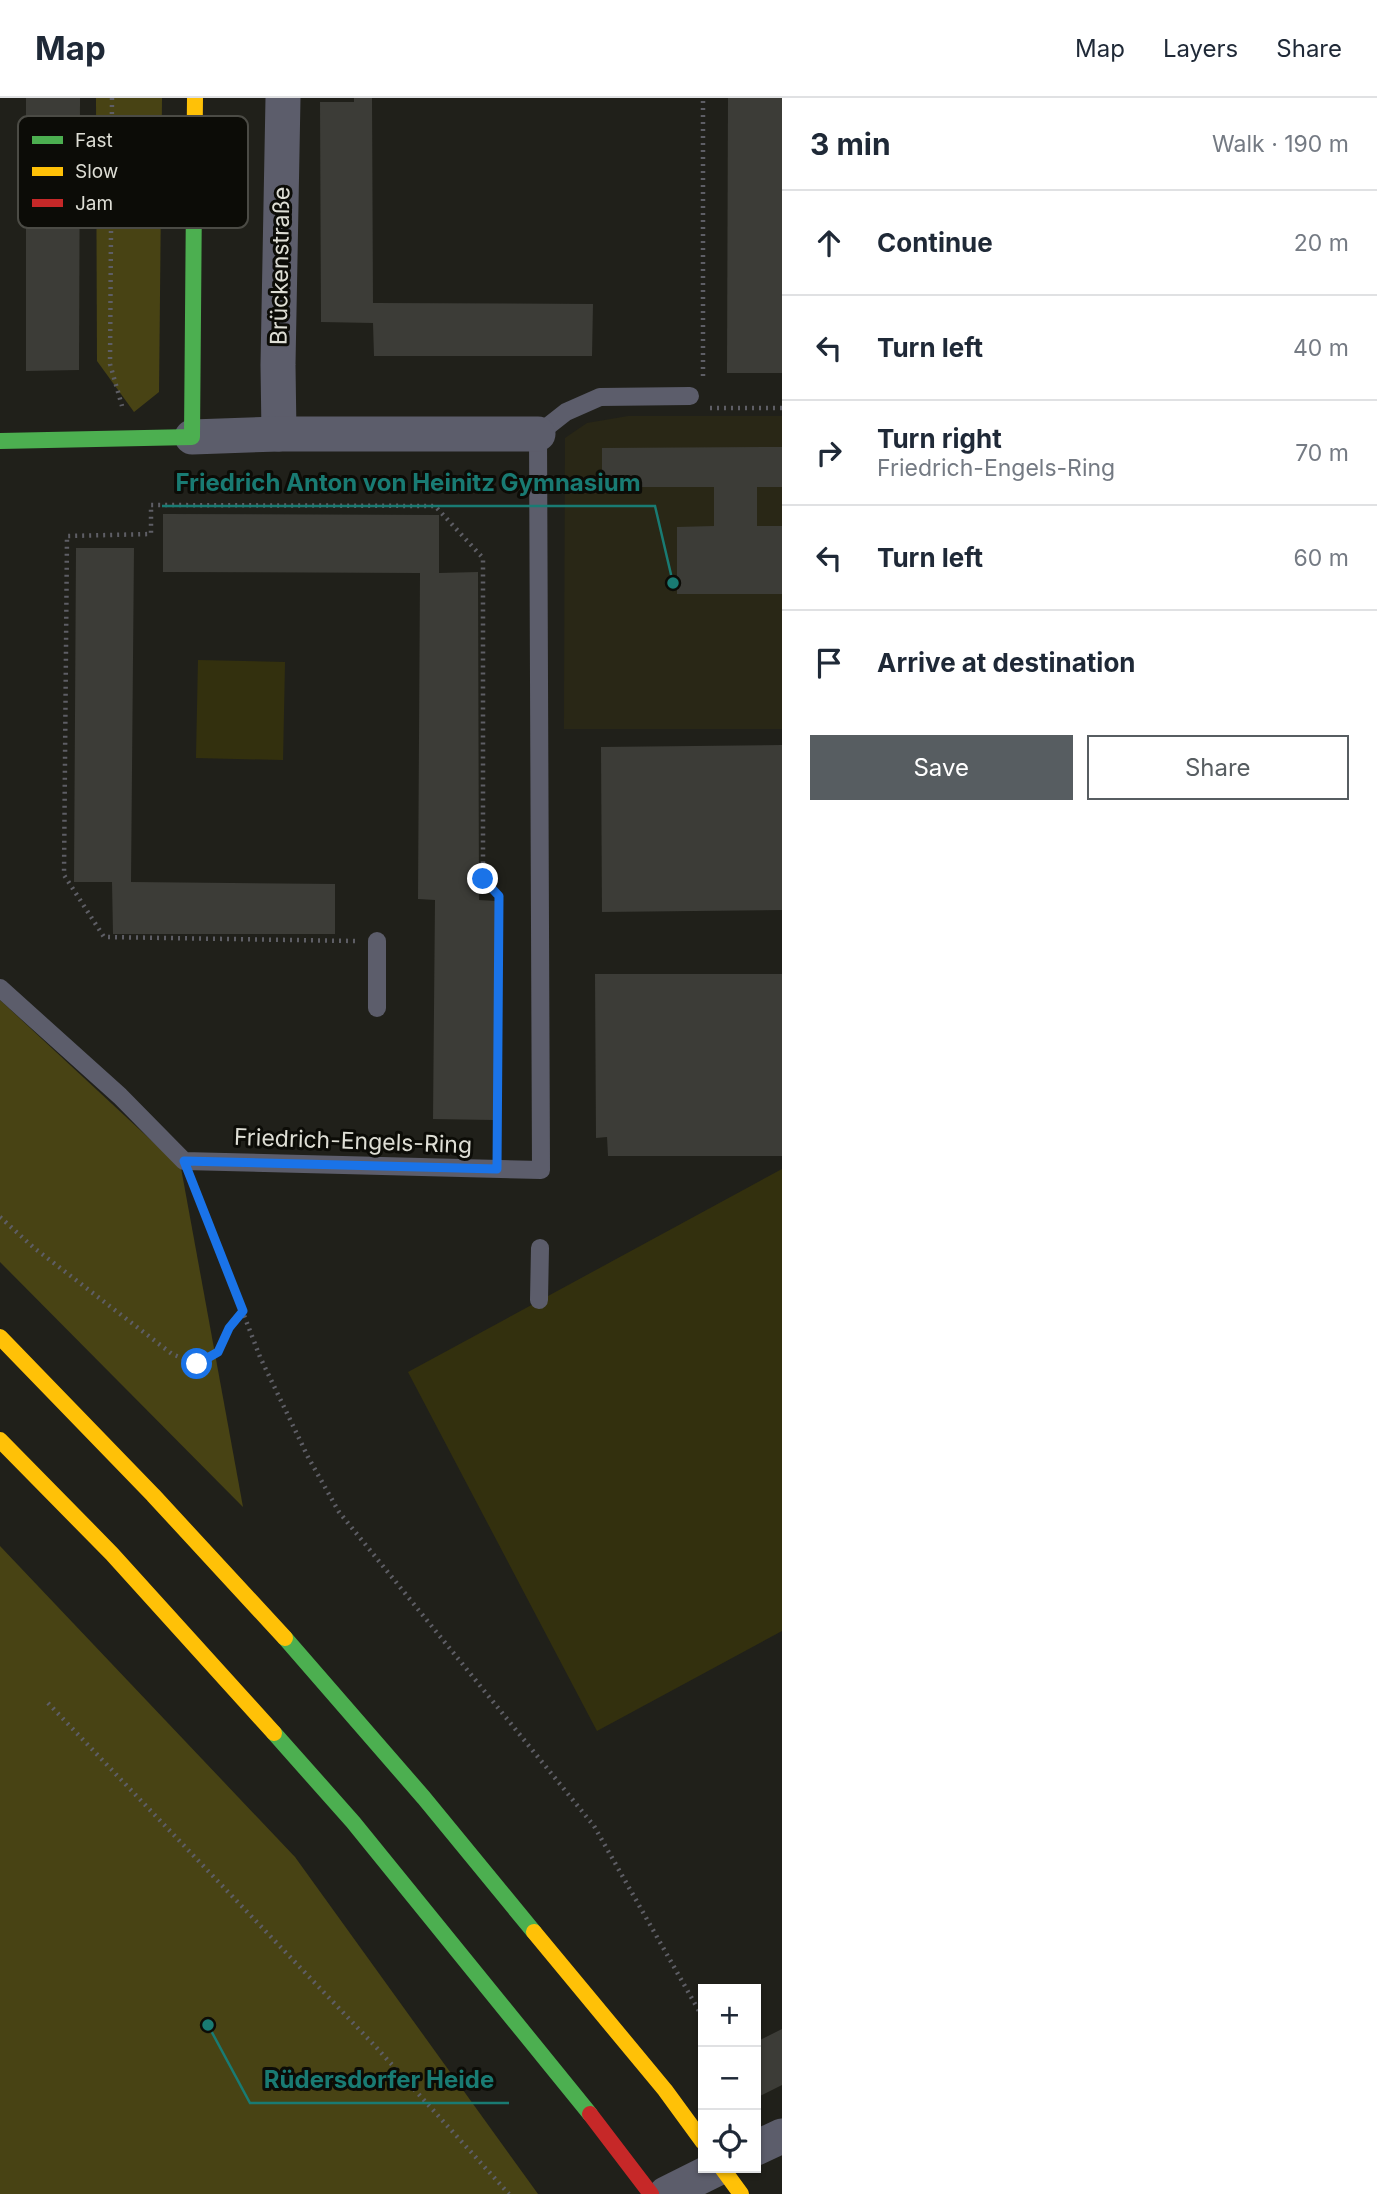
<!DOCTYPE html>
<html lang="en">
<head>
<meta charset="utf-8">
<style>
	body { margin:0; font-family:Inter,sans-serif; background:#f6f6f7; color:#1f2937 }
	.controls { position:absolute; right:21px; bottom:21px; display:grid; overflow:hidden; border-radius:0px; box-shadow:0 2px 5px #0004 }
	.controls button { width:63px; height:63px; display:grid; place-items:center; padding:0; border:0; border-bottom:2px solid #e0e1e3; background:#fff; color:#1f2937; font:35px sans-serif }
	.stop { position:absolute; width:21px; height:21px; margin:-16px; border:5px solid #1a73e8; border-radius:50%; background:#fff }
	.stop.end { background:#1a73e8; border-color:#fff; box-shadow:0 2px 7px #0008 }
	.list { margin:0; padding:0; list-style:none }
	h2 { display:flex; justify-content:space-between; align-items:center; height:91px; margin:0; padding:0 28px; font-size:30px }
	h2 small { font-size:23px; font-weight:400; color:#747a83 }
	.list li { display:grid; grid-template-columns:46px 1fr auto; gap:21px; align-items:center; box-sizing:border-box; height:105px; padding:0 28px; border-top:2px solid #e0e1e3 }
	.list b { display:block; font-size:26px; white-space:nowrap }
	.list p { margin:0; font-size:23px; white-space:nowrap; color:#747a83 }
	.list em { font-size:23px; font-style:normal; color:#747a83 }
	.actions { display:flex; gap:14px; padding:21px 28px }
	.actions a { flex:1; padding:16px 0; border:2px solid #575d61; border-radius:0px; text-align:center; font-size:24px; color:#575d61 }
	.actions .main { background:#575d61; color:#fff }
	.icon { flex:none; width:38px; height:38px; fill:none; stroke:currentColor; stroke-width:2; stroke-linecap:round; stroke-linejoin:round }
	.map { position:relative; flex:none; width:782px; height:2096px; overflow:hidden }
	header { display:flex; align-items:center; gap:42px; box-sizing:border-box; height:98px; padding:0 35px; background:#fff; border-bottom:2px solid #e0e1e3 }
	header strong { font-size:33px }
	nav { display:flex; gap:38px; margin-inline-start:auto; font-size:24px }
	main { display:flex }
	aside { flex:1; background:#fff }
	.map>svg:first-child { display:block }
</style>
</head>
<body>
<header>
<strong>Map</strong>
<nav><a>Map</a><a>Layers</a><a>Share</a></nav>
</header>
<main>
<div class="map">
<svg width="782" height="2096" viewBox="0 0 782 2096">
	<rect width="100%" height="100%" fill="#20201a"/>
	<polygon fill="#292716" points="628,318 782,318 782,631 564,631 565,340 587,325"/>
	<g fill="#33300e">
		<polygon points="198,562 285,564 283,662 196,660"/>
		<polygon points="782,1071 782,1533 597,1633 408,1274"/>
	</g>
	<g fill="#484314">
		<polygon points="96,0 162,0 159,294 134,314 97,263"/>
		<polygon points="0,902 181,1070 243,1409 0,1164"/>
		<polygon points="0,1448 295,1759 538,2096 0,2096"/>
	</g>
	<g fill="#3c3c37">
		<polygon points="26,0 80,0 79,272 26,273"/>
		<polygon points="354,0 372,0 373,205 593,206 592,258 374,258 373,225 321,224 320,4 354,4"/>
		<polygon points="728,0 782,0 782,275 727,275"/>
		<polygon points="782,349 782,389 757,389 757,428 782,428 782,496 677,496 677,429 714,428 714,389 602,389 602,350"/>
		<polygon points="163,416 439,417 439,475 478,474 479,802 496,803 494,1022 433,1021 435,802 418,801 420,475 163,474"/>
		<polygon points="76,450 134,450 131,784 335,786 335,836 113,836 112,784 74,784"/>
		<polygon points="782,647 782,812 602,814 601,649"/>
		<polygon points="595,876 782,876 782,1058 608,1058 607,1039 596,1040"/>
		<polygon points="782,1931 782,1987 758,1999 756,1993 756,1944"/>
	</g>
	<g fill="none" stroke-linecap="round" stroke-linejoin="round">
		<g stroke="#5e5e65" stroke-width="4.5" stroke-dasharray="2 5" stroke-linecap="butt">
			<polyline points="112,0 110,266 122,308"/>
			<polyline points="703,278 703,0"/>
			<polyline points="710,310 782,310"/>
			<polyline points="355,843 104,839 64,777 67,438 151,436 151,407 435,408 483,460 483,781 499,798 497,1048"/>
			<polyline points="194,1087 260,1259 308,1359 339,1414 594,1728 703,1920"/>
			<polyline points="0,1119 33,1149 172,1256 197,1266 218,1254 229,1230 243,1213"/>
			<polyline points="48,1605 375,1948 509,2096"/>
		</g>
		<g stroke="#5c5d6b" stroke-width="18">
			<polyline points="0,890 120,998 184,1063 541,1072 538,336 566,314 600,299 690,298"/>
			<polyline points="377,910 377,843"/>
			<polyline points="539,1202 540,1150"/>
		</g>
		<g stroke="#5c5d6b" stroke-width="35">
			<polyline points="279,336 278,267 283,0"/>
			<polyline points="192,339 279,336 538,336"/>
			<polyline points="756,2050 782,2038"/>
			<polyline points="666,2096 718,2070"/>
		</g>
		<g stroke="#4caf50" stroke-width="16">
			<polyline points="0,343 192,339 194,96"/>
			<polyline points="285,1540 424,1700 534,1834"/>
			<polyline points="274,1635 353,1724 590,2016"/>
		</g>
		<g stroke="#ffc107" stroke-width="16">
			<polyline points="194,96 195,0"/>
			<polyline points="0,1239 153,1397 285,1540"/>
			<polyline points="0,1342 112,1456 274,1635"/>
			<polyline points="534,1834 665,1992 703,2044"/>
			<polyline points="722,2070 741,2096"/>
		</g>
		<polyline stroke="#c62828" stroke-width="16" points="590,2016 651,2096"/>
	</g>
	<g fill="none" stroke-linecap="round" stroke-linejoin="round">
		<polyline stroke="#1a73e8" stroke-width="9" points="197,1266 218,1254 229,1230 243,1213 184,1063 497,1071 499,798 483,781"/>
	</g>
	<g text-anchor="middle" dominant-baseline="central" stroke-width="6" stroke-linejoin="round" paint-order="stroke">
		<g font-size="23" fill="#deded5" stroke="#0c0c07">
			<text transform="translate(280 168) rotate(-89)">Brückenstraße</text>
			<text transform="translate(353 1043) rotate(2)">Friedrich-Engels-Ring</text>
		</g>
	</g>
	<rect x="18" y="18" width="230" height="112" rx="10" fill="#0c0c07" stroke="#4b4b45" stroke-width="2"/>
	<rect x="32" y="38" width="31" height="8" fill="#4caf50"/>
	<rect x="32" y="69" width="31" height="9" fill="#ffc107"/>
	<rect x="32" y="101" width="31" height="8" fill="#c62828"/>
	<g font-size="19" fill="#deded5">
		<text x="75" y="49">Fast</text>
		<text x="75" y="80">Slow</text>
		<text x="75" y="112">Jam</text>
	</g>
	<path fill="none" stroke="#197b73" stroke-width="2.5" d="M673 485L655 408H162M208 1927L250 2005H509"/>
	<g fill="#197b73" stroke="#0c0c07" stroke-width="2.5">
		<circle cx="673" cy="485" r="7"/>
		<circle cx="208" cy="1927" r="7"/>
	</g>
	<g font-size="24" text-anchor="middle" font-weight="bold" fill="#197b73" stroke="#0c0c07" stroke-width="6" stroke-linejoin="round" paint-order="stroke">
		<text x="408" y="393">Friedrich Anton von Heinitz Gymnasium</text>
		<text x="379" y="1990">Rüdersdorfer Heide</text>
	</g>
</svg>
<div class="controls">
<button>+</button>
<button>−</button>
<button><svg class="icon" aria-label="locate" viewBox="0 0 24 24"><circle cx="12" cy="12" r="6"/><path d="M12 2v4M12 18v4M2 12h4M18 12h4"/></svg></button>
</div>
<div class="stop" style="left:197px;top:1266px"></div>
<div class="stop end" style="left:483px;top:781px"></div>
</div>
<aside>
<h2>3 min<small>Walk · 190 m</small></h2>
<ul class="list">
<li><svg class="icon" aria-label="ahead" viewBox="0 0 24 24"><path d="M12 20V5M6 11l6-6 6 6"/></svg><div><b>Continue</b></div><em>20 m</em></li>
<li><svg class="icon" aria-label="left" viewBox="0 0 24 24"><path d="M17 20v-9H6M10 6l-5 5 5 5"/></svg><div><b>Turn left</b></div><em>40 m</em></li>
<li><svg class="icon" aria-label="right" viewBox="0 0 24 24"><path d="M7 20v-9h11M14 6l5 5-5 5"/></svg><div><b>Turn right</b><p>Friedrich-Engels-Ring</p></div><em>70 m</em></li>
<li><svg class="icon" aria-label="left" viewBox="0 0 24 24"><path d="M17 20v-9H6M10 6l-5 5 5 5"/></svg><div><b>Turn left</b></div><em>60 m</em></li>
<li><svg class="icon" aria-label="arrive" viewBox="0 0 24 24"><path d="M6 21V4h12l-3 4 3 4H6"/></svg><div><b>Arrive at destination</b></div></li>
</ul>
<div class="actions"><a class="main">Save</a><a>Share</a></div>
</aside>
</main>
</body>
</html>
